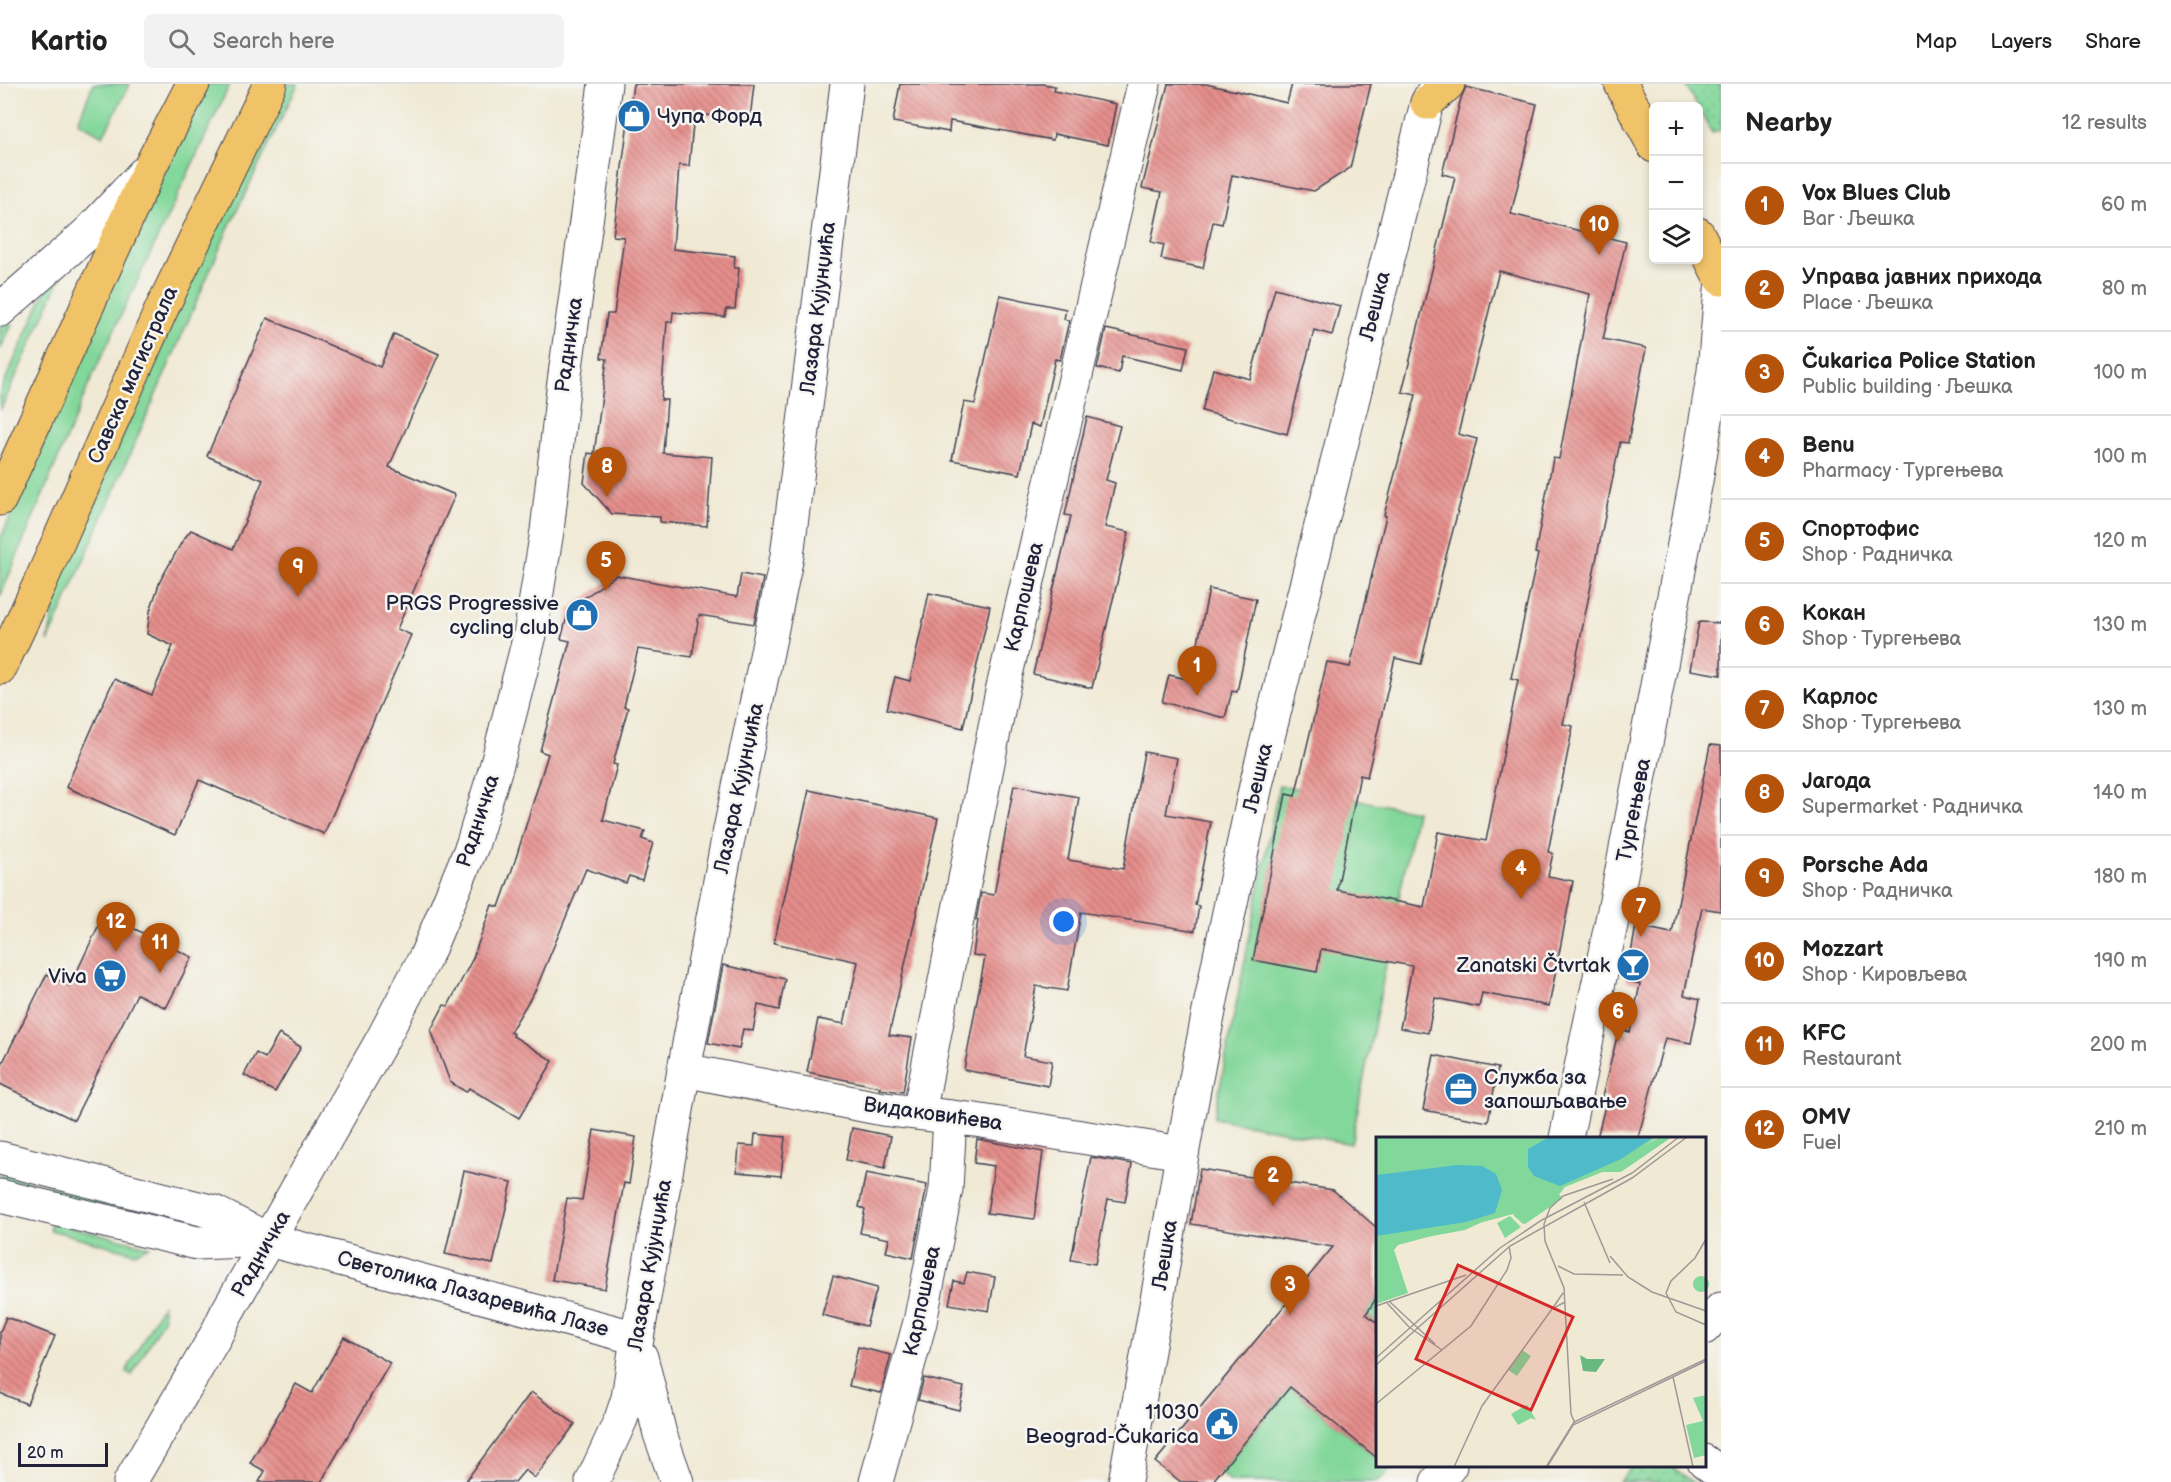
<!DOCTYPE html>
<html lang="en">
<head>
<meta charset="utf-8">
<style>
	body { margin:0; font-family:"Balsamiq Sans",sans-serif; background:#f2f2f2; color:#222 }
	.controls { position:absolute; right:18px; top:18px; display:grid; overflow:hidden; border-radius:9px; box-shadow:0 3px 9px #0003 }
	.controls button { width:54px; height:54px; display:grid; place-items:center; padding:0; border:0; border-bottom:2px solid #e0e0e0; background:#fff; color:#222; font:30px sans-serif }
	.scale { position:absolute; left:18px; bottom:15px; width:90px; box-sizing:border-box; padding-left:6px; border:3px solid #22223b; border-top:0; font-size:16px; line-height:21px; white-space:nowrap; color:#22223b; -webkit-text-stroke:4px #f6f6f2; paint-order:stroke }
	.you { position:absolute; left:1064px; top:838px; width:21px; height:21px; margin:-15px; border:4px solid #fff; border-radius:50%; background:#1a73e8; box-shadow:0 0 0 9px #1a73e833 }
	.badge { display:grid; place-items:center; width:39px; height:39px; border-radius:50%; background:#b45309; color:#fff; font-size:20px; font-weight:700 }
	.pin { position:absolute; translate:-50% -50px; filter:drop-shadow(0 2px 3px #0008) }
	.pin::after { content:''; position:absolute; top:32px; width:21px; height:18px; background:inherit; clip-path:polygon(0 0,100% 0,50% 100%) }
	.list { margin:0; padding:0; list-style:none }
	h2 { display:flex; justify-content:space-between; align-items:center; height:78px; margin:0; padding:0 24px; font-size:26px }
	h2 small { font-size:20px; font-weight:400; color:#767676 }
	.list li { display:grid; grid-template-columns:39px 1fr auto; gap:18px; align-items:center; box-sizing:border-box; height:84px; padding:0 24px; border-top:2px solid #e0e0e0 }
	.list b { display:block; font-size:22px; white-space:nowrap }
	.list p { margin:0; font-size:20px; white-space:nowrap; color:#767676 }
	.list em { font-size:20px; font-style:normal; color:#767676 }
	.icon { flex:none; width:33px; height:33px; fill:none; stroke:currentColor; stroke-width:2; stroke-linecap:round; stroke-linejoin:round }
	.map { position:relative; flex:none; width:1721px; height:1398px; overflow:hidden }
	header { display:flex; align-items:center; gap:36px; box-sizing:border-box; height:84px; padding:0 30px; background:#fff; border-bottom:2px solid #e0e0e0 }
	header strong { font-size:28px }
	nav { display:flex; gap:33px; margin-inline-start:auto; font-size:21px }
	.search { width:420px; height:54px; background:#f2f2f2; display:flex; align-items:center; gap:15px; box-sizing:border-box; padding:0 21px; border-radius:9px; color:#767676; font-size:22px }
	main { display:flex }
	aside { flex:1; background:#fff }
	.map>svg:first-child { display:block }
</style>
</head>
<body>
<header>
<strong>Kartio</strong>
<div class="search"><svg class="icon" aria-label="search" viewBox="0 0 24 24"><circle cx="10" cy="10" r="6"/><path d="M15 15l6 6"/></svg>Search here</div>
<nav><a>Map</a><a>Layers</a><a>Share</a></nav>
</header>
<main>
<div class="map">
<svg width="1721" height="1398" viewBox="0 0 1721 1398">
	<defs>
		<pattern id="park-dots" width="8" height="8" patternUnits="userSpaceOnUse" patternTransform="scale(1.5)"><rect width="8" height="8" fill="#82d79a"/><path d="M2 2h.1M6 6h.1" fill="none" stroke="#70b886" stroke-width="1.8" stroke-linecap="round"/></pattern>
		<pattern id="building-back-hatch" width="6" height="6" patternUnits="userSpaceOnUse" patternTransform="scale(1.5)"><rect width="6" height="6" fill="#e68f8c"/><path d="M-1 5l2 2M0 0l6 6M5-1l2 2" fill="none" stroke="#ba7474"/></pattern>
	</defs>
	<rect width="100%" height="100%" fill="#f6f6f2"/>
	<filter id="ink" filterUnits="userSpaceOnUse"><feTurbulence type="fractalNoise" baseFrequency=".0167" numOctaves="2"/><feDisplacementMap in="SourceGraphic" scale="12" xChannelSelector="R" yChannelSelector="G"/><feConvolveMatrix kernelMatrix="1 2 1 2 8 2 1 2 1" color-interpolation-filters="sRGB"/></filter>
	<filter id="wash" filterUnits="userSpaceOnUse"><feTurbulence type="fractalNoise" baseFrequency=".008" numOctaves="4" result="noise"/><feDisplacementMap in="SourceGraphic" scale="24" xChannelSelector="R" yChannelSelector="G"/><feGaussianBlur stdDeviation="1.35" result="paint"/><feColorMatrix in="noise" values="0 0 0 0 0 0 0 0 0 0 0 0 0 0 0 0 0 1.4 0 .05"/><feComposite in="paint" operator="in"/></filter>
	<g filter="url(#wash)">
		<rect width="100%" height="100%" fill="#f0e9d4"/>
		<g fill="#82d79a" stroke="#527c6a" stroke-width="1.5">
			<polygon points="93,0 130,0 103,52 78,38"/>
			<polygon points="207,0 230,0 92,293 0,513 0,456 121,176"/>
			<polygon points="285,0 298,0 229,143 48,558 58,501 87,430 190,199"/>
			<polygon points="68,178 0,327 0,308 54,188"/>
			<polygon points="7,237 12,240 0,266 0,244"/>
			<polygon points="1279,701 1416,727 1351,1060 1214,1034"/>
			<polygon points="0,1090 188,1138 183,1144 0,1097"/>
			<polygon points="51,1138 149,1162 135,1169 50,1146"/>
			<polygon points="1377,1213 1377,1239 1366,1230"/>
			<polygon points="162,1221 164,1233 132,1291 126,1288"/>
			<polygon points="1290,1303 1377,1374 1378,1382 1386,1382 1391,1386 1376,1398 1231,1398 1220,1389"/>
		</g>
		<g fill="url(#park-dots)" stroke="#527c6a" stroke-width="1.5">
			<polygon points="1685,0 1721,0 1721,46 1712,49"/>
			<polygon points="1632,1382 1671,1382 1693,1398 1619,1398"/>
		</g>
		<g id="blocks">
			<g fill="url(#building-back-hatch)" fill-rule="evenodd">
				<polygon points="633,0 754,0 750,35 694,30 689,82 679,81 673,165 735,172 734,184 739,184 735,225 726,225 725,233 673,228 672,238 667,238 661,316 667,316 663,369 712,373 707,442 660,438 660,433 612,430 584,399 588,369 594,370 607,275 601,274 607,230 614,230 624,153 613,152"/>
				<polygon points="900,0 1043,0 1055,2 1054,7 1116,20 1108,61 1054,50 1053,56 950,37 949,48 893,38"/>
				<polygon points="1168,0 1206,0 1287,19 1292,0 1371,0 1350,84 1314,107 1232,91 1222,140 1213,138 1203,184 1161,175 1164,161 1151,158 1162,108 1142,104"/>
				<path d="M1466 3 1537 20 1511 130 1626 158 1603 255 1646 264 1628 359 1620 358 1563 640 1573 642 1548 768 1553 769 1548 792 1573 797 1549 922 1482 909 1479 923 1435 914 1428 949 1400 944 1412 882 1321 865 1317 888 1253 876 1286 710 1295 712 1327 578 1350 583 1386 432 1384 431 1416 311 1402 308 1455 93 1442 90 1461 14ZM1499 187 1590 210 1559 375 1553 374 1535 469 1538 470 1511 594 1518 596 1486 757 1438 748 1424 823 1337 806 1360 691 1367 693 1395 574 1421 580 1445 476 1477 355 1458 350Z"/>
				<polygon points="1275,204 1340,222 1332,251 1314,246 1287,350 1202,327 1213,285 1250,295"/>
				<polygon points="1000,211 1066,225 1064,235 1069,237 1060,276 1055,275 1040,343 1031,340 1020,390 952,376 964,318 975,320"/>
				<polygon points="267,234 380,283 394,250 439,270 389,383 455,411 397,545 411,551 324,750 199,696 175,751 66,703 114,595 152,611 173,562 147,550 150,527 160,497 183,456 191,446 233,465 263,396 207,372"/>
				<polygon points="1106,245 1188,263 1183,286 1122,272 1119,289 1097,284"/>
				<polygon points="1087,333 1120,342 1106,396 1115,399 1105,443 1129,448 1092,604 1033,590 1071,432 1065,431"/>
				<polygon points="741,490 763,494 754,540 699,531 692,573 638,565 624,623 628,624 613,680 617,681 603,736 645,747 642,755 653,759 642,796 629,792 626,799 586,785 536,905 510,948 514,950 513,952 553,977 519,1034 469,1004 466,1008 450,998 431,946 444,921 448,922 473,874 492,821 499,823 515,777 548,670 540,667 570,557 561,555 569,525 616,491 737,513"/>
				<polygon points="1209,505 1256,515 1237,608 1232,607 1225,634 1162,618 1169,591 1187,595 1191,578 1194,578"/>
				<polygon points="929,509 990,522 963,644 887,625 895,593 910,597"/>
				<polygon points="1699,538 1721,539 1721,591 1690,586"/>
				<polygon points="1710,661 1721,662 1721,827 1702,824 1684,911 1700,915 1691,959 1665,954 1638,1054 1597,1054 1607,1014 1602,1013 1619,945 1630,948 1640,900 1626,897 1636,842 1672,849"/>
				<polygon points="1144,668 1177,674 1166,730 1211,738 1195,821 1199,822 1195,847 1081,828 1067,907 1036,902 1023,972 1052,977 1048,1002 964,986 985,873 973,871 978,836 976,836 981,809 994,811 1014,701 1079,713 1068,776 1123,785"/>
				<polygon points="809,706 938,734 889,951 912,954 903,1008 879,1005 880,1003 807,988 818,935 844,940 858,878 774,859"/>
				<polygon points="104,830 192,873 166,924 137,910 74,1036 0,1000 0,984 47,890 70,902"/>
				<polygon points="723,881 785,895 779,926 758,921 753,947 743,945 739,965 708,959"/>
				<polygon points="279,950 301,963 275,1008 244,991 256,969 265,974"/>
				<polygon points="1434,971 1498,984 1488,1038 1423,1026"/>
				<polygon points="852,1044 891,1052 885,1084 846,1076"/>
				<polygon points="594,1046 636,1053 629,1100 624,1099 605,1205 552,1196 567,1114 582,1116"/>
				<polygon points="755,1050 785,1053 781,1092 737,1088 739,1061 754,1062"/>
				<polygon points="977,1055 1043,1068 1034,1135 987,1129 994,1082 974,1079"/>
				<polygon points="1091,1073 1132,1080 1125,1118 1108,1115 1095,1180 1071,1176"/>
				<polygon points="1200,1085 1333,1106 1377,1144 1377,1213 1366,1230 1377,1239 1377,1374 1290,1303 1212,1398 1181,1398 1155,1378 1333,1163 1191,1140"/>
				<polygon points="464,1087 512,1098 493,1180 445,1170"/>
				<polygon points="866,1089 927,1101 913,1174 886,1168 889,1155 860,1149 865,1125 859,1123"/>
				<polygon points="967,1188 995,1193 989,1227 949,1220 954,1197 964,1199"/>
				<polygon points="833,1192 877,1204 866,1242 822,1231"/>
				<polygon points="6,1233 55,1252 27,1320 0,1309 0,1248"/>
				<polygon points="344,1253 390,1279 321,1398 259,1398 265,1387 250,1379 296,1300 312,1309"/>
				<polygon points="858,1263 891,1271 881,1309 849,1302"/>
				<polygon points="924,1294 964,1303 959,1326 918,1316"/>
				<polygon points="531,1308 575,1340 535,1394 525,1386 515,1398 465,1398"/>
			</g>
		</g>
	</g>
	<g filter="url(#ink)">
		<use href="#blocks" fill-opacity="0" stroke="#414052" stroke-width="1.5"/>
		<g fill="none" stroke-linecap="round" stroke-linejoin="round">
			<defs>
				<g id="minor">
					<polyline points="0,226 89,148 143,90"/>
					<polyline points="684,986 883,1025 975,1036 1182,1069"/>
					<polyline points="919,1029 1001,612 1144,0"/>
					<polyline points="1566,1054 1616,817 1696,397 1714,287 1721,206"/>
					<polyline points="0,1074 214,1128 269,1156 637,1254"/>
					<polyline points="0,1112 197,1159 267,1156"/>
					<polyline points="1704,1244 1721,1225"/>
					<polyline points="641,1273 660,1350 677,1398"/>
					<polyline points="1704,1377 1721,1390"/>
					<polyline points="130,1398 216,1251 226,1230 382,956 426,872 472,762 497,680 530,551 547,447 563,305 605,0"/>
					<polyline points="592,1398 621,1335 628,1314 637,1254 684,986 727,760 787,472 847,0"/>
					<polyline points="876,1398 920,1238 946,1105 950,1033"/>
					<path d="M1125 1398C1145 1289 1163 1180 1182 1071 1204 946 1230 821 1257 697L1427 19 1437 0"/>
					<polyline points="1437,1398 1450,1382"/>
				</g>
				<g id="major">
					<polyline points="1621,0 1654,62"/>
					<polyline points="1427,19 1448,0"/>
					<polyline points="1698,150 1721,195"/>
					<polyline points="0,415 152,79 193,0"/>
					<polyline points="0,584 40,499 162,224 270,0"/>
				</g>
			</defs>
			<use href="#minor" stroke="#414052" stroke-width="35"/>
			<use href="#major" stroke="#414052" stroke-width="35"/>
			<use href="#minor" stroke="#fff" stroke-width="33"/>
			<use href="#major" stroke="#f1c369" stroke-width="33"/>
		</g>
	</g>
	<defs>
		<symbol id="shop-disc" viewBox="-11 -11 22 22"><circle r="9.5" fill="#1f6fb2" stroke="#f6f6f2"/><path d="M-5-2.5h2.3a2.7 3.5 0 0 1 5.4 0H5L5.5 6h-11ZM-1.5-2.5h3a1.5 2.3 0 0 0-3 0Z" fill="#fff"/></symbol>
		<symbol id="bar-disc" viewBox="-11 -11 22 22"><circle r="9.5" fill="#1f6fb2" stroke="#f6f6f2"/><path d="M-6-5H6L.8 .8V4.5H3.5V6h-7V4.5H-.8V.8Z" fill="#fff"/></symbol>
		<symbol id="supermarket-disc" viewBox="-11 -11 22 22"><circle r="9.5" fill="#1f6fb2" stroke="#f6f6f2"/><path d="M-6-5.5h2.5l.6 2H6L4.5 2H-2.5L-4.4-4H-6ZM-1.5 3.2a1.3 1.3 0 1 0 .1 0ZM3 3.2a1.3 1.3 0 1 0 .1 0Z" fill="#fff"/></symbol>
		<symbol id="office-disc" viewBox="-11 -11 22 22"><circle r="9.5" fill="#1f6fb2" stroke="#f6f6f2"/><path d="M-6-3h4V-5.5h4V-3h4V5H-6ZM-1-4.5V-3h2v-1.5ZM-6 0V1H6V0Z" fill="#fff"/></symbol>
		<symbol id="civic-disc" viewBox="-11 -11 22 22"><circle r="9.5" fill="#1f6fb2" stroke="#f6f6f2"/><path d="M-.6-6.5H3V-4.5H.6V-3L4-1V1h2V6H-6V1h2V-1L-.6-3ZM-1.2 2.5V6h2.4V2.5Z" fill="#fff"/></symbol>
	</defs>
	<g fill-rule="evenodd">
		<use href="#shop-disc" x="615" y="13" width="38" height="38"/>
		<use href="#shop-disc" x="563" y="512" width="38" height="38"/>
		<use href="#bar-disc" x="1614" y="862" width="38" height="38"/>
		<use href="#supermarket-disc" x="91" y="873" width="38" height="38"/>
		<use href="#office-disc" x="1442" y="986" width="38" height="38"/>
		<use href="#civic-disc" x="1203" y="1321" width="38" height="38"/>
	</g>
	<g text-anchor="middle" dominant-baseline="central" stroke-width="5" stroke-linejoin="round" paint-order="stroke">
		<g font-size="21" fill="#22223b" stroke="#f6f6f2" text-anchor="end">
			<text x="657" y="32" text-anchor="start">Чупа Форд</text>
			<text x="559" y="519">PRGS Progressive<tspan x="559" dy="24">cycling club</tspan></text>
			<text x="1610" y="881">Zanatski Čtvrtak</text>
			<text x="87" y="892">Viva</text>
			<text x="1484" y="993" text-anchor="start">Служба за<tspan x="1484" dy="24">запошљавање</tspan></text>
			<text x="1199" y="1328">11030<tspan x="1199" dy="24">Beograd-Čukarica</tspan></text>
		</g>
		<g font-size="21" fill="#22223b" stroke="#f6f6f2">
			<text transform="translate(1375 222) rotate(-76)">Љешка</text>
			<text transform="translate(818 224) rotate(-83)">Лазара Кујунџића</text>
			<text transform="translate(569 261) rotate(-82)">Радничка</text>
			<text transform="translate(133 291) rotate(-66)">Савска магистрала</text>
			<text transform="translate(1024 513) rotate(-77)">Карпошева</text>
			<text transform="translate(1258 694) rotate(-77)">Љешка</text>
			<text transform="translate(739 704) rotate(-78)">Лазара Кујунџића</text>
			<text transform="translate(1634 726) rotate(-79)">Тургењева</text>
			<text transform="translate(478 737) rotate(-72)">Радничка</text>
			<text transform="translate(933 1030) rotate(8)">Видаковићева</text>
			<text transform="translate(261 1170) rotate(-60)">Радничка</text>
			<text transform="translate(1165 1171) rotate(-81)">Љешка</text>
			<text transform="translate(650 1181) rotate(-80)">Лазара Кујунџића</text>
			<text transform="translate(473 1210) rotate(15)">Светолика Лазаревића Лазе</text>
			<text transform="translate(922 1217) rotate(-78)">Карпошева</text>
		</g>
	</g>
	<g transform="translate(1376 1053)">
		<rect width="330" height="330" fill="#f0e9d4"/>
		<path d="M283 0H296L245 35H225ZM182 57 187 61 149 87 145 86 147 72 145 85 137 78 140 75ZM134 79 145 90 129 101 121 86ZM115 81 89 93 18 106 42 94ZM317 147a8 8 0 1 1 16 0a8 8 0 1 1-16 0ZM146 213 155 219 141 239 132 233Z" fill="#82d79a"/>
		<path d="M204 218 211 222H229L220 235 207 234Z" fill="#69b882"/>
		<path d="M0 0H281L239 30 189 50 182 59 148 74 22 108 18 113 32 156 0 167ZM330 258V318L318 321 310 288 327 284 317 261ZM151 268 160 283 155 281 142 288 135 277Z" fill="#82d79a"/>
		<path d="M173 0H278L245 22 184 49 158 39 152 30V12ZM82 28 106 29 120 37 126 53 119 76 90 85 0 99V38Z" fill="#4ebaca"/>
		<path fill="none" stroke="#9e9997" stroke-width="1.5" d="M208 65 234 126M330 102 319 121 295 144 290 156 300 175 330 188M234 119 252 140 276 155 330 174M182 129 198 137 247 138M14 165 59 207M11 166 33 190 66 213M0 169 90 138M176 172 187 156M0 221 124 111 166 83 256 36 303 0M0 228 134 109 256 41 311 0M297 240 317 330M0 267 95 189 131 133 135 121 133 109M199 286 195 277 188 151 169 104 168 87 174 71 187 59 237 42M78 330 106 269 176 172 189 165M170 330 198 285 330 222M171 330 197 288 330 224"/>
		<path fill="#d62828" fill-opacity="0.15" stroke="#d62828" stroke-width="3" d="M82 128 197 180 155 273 40 222Z"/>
		<rect width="330" height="330" fill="none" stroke="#22223b" stroke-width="3"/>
	</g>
</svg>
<div class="controls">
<button>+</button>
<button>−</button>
<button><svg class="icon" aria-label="layers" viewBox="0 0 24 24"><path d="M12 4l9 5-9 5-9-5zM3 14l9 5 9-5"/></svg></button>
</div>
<div class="scale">20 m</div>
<div class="you"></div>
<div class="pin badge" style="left:1197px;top:612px">1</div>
<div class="pin badge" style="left:1273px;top:1122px">2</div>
<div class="pin badge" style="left:1290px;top:1231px">3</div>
<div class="pin badge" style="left:1521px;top:815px">4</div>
<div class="pin badge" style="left:606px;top:507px">5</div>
<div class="pin badge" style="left:1618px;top:958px">6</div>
<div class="pin badge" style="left:1641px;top:853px">7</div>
<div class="pin badge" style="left:607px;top:413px">8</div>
<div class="pin badge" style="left:298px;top:513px">9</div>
<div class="pin badge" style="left:1599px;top:171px">10</div>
<div class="pin badge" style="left:160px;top:889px">11</div>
<div class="pin badge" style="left:116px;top:868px">12</div>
</div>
<aside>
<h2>Nearby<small>12 results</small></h2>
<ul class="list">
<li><span class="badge">1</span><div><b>Vox Blues Club</b><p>Bar · Љешка</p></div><em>60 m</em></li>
<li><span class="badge">2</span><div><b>Управа јавних прихода</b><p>Place · Љешка</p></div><em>80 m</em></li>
<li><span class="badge">3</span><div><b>Čukarica Police Station</b><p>Public building · Љешка</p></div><em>100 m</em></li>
<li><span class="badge">4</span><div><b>Benu</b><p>Pharmacy · Тургењева</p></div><em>100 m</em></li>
<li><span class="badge">5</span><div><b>Спортофис</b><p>Shop · Радничка</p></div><em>120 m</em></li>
<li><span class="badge">6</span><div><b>Кокан</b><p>Shop · Тургењева</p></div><em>130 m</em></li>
<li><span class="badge">7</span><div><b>Карлос</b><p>Shop · Тургењева</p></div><em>130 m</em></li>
<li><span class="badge">8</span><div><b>Јагода</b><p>Supermarket · Радничка</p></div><em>140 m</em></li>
<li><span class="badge">9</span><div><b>Porsche Ada</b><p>Shop · Радничка</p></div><em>180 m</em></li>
<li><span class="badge">10</span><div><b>Mozzart</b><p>Shop · Кировљева</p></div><em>190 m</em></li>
<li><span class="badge">11</span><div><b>KFC</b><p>Restaurant</p></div><em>200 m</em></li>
<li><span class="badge">12</span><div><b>OMV</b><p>Fuel</p></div><em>210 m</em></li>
</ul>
</aside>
</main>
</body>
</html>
